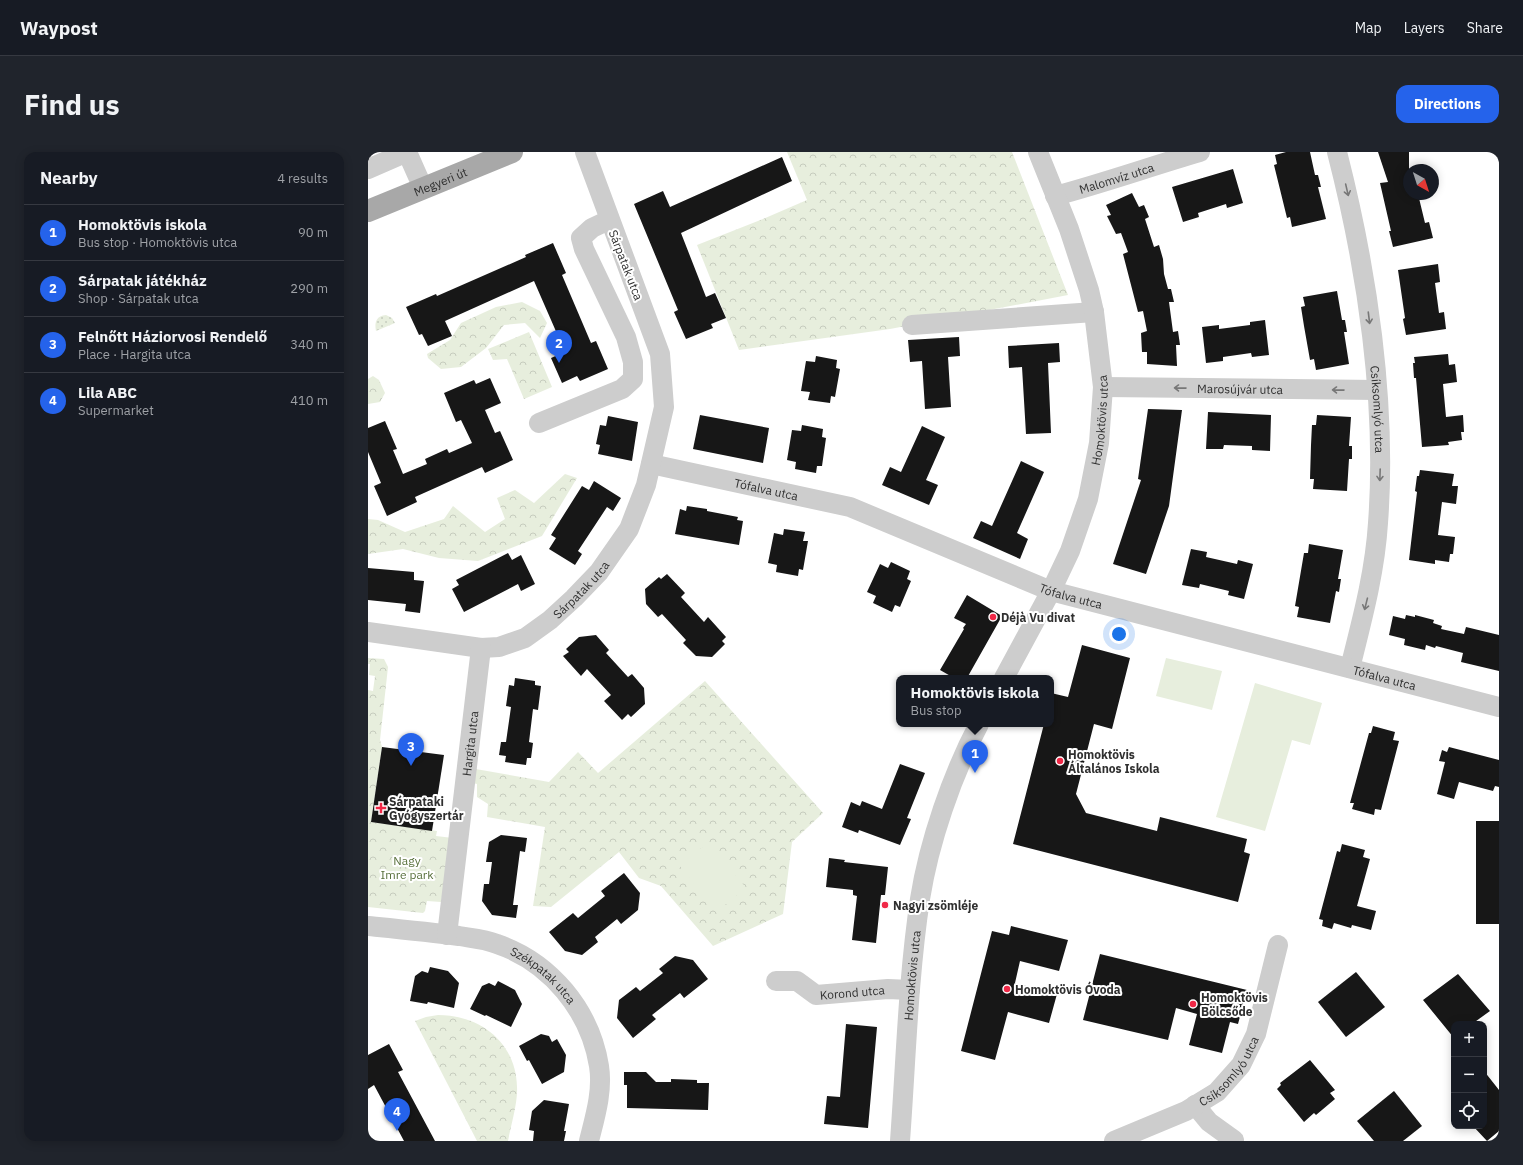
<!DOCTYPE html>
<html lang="en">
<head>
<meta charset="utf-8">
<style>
	body { margin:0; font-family:"IBM Plex Sans",sans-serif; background:#20242c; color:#f1f3f6 }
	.controls { position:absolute; right:12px; bottom:12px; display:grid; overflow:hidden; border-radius:8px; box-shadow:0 2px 10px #0003 }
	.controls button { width:36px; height:36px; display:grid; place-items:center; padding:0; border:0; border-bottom:1px solid #363941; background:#171b24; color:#f1f3f6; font:20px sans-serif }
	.compass { position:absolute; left:1035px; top:12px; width:36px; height:36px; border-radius:50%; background:#171b24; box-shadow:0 2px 10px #0003; rotate:141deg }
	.you { position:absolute; left:751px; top:482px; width:14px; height:14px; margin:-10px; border:3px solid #fff; border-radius:50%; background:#1a73e8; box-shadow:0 0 0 6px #1a73e833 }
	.badge { display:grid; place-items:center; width:26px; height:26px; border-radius:50%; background:#2563eb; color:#fff; font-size:13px; font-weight:700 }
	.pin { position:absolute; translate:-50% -33px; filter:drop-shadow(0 1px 2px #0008) }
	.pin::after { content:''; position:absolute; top:21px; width:14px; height:12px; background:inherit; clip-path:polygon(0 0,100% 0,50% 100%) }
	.popup { position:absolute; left:528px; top:523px; width:158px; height:52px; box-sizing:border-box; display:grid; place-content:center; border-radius:8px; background:#171b24; filter:drop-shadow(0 1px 3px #0005); font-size:13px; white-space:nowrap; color:#9ea1a6 }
	.popup b { font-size:15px; color:#f1f3f6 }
	.popup::after { content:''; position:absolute; left:50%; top:100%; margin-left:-8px; border:8px solid transparent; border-top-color:#171b24 }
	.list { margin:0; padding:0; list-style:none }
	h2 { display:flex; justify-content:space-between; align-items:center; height:52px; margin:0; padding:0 16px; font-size:17px }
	h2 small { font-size:13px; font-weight:400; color:#9ea1a6 }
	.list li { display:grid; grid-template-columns:26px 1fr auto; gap:12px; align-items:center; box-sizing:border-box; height:56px; padding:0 16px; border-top:1px solid #363941 }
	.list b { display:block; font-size:15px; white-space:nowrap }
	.list p { margin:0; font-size:13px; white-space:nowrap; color:#9ea1a6 }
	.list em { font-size:13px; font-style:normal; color:#9ea1a6 }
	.icon { flex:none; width:22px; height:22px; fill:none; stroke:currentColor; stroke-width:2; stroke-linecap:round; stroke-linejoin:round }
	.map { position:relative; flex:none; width:1131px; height:989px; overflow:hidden; border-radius:12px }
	header { display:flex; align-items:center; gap:24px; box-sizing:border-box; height:56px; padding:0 20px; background:#171b24; border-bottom:1px solid #363941 }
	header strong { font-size:19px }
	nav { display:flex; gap:22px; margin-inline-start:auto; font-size:14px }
	.intro { display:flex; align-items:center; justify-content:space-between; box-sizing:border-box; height:96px; padding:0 24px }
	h1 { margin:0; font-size:28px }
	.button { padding:10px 18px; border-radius:12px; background:#2563eb; color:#fff; font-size:14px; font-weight:700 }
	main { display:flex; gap:24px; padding:0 24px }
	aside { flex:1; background:#171b24; border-radius:12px; box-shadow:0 2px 10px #0003 }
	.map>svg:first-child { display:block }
</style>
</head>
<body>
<header>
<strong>Waypost</strong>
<nav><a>Map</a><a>Layers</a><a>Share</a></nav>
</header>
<div class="intro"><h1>Find us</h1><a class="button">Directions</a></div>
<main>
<aside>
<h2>Nearby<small>4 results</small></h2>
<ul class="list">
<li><span class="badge">1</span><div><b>Homoktövis iskola</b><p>Bus stop · Homoktövis utca</p></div><em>90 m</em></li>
<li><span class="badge">2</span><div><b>Sárpatak játékház</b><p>Shop · Sárpatak utca</p></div><em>290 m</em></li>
<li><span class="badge">3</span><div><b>Felnőtt Háziorvosi Rendelő</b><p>Place · Hargita utca</p></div><em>340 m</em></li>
<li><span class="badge">4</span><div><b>Lila ABC</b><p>Supermarket</p></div><em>410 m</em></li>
</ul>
</aside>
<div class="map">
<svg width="1131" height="989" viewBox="0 0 1131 989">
	<defs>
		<pattern id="grass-dots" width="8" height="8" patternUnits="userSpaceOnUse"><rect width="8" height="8" fill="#e7eedd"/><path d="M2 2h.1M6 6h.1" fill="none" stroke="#c6ccbe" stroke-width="1.8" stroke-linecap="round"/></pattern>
		<pattern id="forest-crowns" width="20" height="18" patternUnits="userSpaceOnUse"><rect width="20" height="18" fill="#e7eedd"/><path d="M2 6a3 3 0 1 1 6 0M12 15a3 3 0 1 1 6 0" fill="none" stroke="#c6ccbe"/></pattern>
	</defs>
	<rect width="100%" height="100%" fill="#fff"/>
	<path fill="url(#grass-dots)" d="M18 163 24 166 27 171 8 179C6 169 9 164 18 163Z"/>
	<g fill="url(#forest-crowns)">
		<polygon points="419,0 644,0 700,143 522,177 371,198 329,93 395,67 439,48"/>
		<polygon points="154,150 172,159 179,171 172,186 157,171 136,173 118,196 93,215 73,217 60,206 59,202 82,188 93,171 128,155"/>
		<polygon points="161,180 184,235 156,247 139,207 125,208 120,197"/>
		<polygon points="5,224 11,228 17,241 12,250 0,252 0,227"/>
		<polygon points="197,322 209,326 174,384 110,409 71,406 35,397 0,402 0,367 10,368 37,380 76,367 85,354 117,380 137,367 129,346 147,338 166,351"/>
		<polygon points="0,506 16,507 20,515 12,588 14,595 3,670 69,679 68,684 85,686 73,750 59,749 57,759 55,761 0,755 0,538 5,539 7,524 1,523 2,512 0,512"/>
		<polygon points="337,529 455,661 424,690 415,762 345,794 293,734 271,726 251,700 183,755 165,754 177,675 119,665 120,652 109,645 109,632 100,630 102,616 181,630 210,600 230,621"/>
		<path d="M70 863C112 863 148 890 149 935 150 950 143 973 140 989H109L47 869 58 865Z"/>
	</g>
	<g fill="#e7eedd">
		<polygon points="798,506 854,519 844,558 788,544"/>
		<polygon points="887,531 954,551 942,593 924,588 897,679 848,665"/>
		<polygon points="341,690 378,736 348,760 311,713"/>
	</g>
	<g fill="#171717">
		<polygon points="918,0 942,0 947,23 950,23 953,35 950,35 958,67 924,75 922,65 919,66 906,13 909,12 907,3"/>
		<polygon points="1010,0 1041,0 1041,42 1050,42 1057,71 1061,70 1065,86 1025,95 1021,79 1023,79 1012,31 1020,30"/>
		<polygon points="414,5 424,29 313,81 338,145 347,141 358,166 343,172 345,176 318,187 306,160 310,158 266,52 295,39 302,55"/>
		<polygon points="865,17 875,51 859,56 858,52 830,61 831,65 815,70 804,35"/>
		<polygon points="764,41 771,55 776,53 781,65 777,67 786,95 791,93 795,107 796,122 800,137 803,137 806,150 801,150 805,180 810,179 812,193 808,193 809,214 779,212 779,200 774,200 773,181 779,179 775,159 770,160 755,102 760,100 753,81 748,82 739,64 743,63 738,53"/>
		<polygon points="185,91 198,121 194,123 223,191 228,189 240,217 212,229 209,224 194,231 183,206 197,200 166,129 77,169 84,184 60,194 54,182 51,183 38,155 68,142 69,144 158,105 157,103"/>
		<polygon points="1070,112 1072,130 1067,131 1071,161 1076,160 1078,177 1038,183 1035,167 1037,166 1030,118"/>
		<polygon points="969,139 974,168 977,168 979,180 976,180 981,212 948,218 946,207 942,208 936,174 933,155 937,154 935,145"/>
		<polygon points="897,168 901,203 884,205 883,201 855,205 855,209 838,211 834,175 851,173 851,177 882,173 882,170"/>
		<polygon points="591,185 592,204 580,205 583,255 557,257 554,209 542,210 540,188"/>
		<polygon points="691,191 692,210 680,211 683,281 658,282 654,215 641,216 640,194"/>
		<polygon points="1080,202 1081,213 1087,212 1089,230 1075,232 1078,265 1095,263 1096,280 1093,280 1094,288 1080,290 1081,293 1054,295 1048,226 1046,226 1045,211 1047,211 1046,205"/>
		<polygon points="448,204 469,208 468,216 472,217 467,245 463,244 462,251 440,248 442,240 433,239 438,209 447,210"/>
		<polygon points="122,226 133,251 117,258 127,281 132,279 145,308 117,321 114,315 47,345 49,350 19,364 6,334 13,331 0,300 0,276 17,269 29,297 25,298 35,322 59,312 57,307 79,297 81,301 104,291 93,268 88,270 76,241 106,228 108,232"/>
		<polygon points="780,257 814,258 801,354 778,422 745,412 773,328 770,327"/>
		<polygon points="840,260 903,263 902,299 884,298 884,294 856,293 855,297 838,297"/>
		<polygon points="332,263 401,276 395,311 325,297"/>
		<polygon points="949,263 983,265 981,294 984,294 984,307 981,307 979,339 945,337 946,327 942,327 943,293 944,273 948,273"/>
		<polygon points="240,264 270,270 264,309 230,302 232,293 228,292 232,273 238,274"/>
		<polygon points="434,273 455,277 454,285 458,286 454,314 449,314 448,321 427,317 428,310 419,308 424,278 433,279"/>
		<polygon points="554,274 577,285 558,328 570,333 561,353 514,333 522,315 533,320"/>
		<polygon points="653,309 676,320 649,381 660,387 652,407 605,386 613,369 624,374"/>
		<polygon points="1052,318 1086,322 1084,334 1090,334 1088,352 1074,350 1070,383 1087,385 1085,402 1082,402 1081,410 1067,408 1067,412 1041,408 1049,340 1047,339 1049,324 1051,324"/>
		<polygon points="226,329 253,346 245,359 239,355 210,399 214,402 207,413 181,397 188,386 183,383 214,334 221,338"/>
		<polygon points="319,354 339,357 339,359 370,365 369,368 375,369 371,393 307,382 312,357 318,359"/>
		<polygon points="416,377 437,380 435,389 440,389 435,418 431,417 430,424 408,420 409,413 400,411 406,381 415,383"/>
		<polygon points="941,392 975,398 970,427 973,427 971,440 968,439 962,471 929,465 931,455 927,454 936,401 940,401"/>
		<polygon points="823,397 839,400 838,405 869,412 870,408 885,412 876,447 860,443 861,439 832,432 831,436 814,433"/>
		<polygon points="140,401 144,408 153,403 167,432 153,439 150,432 96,460 84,437 91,433 88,428"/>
		<polygon points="523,410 542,419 539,427 543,429 532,455 527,453 524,460 505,451 508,444 499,440 512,412 520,416"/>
		<polygon points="0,416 46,420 46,428 56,429 52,461 37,459 38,452 0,448"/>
		<polygon points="299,422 317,441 313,445 336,470 340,465 358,485 354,489 357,492 344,505 328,504 315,491 318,488 294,462 290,465 278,452 277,437 291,425 293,427"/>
		<polygon points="599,443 634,464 599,526 586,526 572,518 596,477 595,476 598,472 586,466"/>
		<polygon points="1038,463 1047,465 1047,463 1066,468 1065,471 1074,474 1073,477 1096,482 1098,475 1131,483 1131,519 1093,510 1095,501 1068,494 1067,496 1058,493 1057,498 1036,493 1037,487 1021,483 1025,464 1037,467"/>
		<polygon points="228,483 241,498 238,501 260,525 264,522 276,536 277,552 263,565 260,562 254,568 236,549 243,543 219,517 213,524 195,504 201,500 198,497 211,485"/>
		<polygon points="714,493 762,506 744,577 726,572 708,642 718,661 789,679 792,665 879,687 876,700 882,702 870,750 645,692 676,572 683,572 683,541 700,545"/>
		<polygon points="147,526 167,529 167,533 173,534 170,558 165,557 161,590 165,591 163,606 159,606 158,613 137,610 138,604 131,603 133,590 138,590 143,555 138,554 141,533 146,534"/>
		<polygon points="1005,574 1027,580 1025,588 1031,589 1013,658 1007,657 1006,663 984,657 986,651 982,651 1001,581 1003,581"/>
		<polygon points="14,595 76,603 64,679 3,670"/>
		<polygon points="1081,595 1131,608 1131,635 1127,634 1125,639 1091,630 1086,647 1069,642 1077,610 1071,609 1074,598 1079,600"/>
		<polygon points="532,612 557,621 539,666 543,667 532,693 491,678 490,681 474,675 483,650 492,654 494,649 514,657"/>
		<rect x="1108" y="669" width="23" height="103"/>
		<polygon points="133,683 159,686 157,700 152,699 145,753 150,753 148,766 124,763 114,749 116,732 121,732 124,710 118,710 121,690"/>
		<polygon points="974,692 997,698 995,705 1002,707 989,754 1008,759 1003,778 984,773 983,776 966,771 964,777 954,774 955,768 951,767 969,699 972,700"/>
		<polygon points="461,706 477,708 476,710 520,715 517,743 513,743 508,791 484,788 489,744 485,743 485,738 458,735"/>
		<polygon points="256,721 272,741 270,758 253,772 249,767 227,785 230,790 214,803 197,799 181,780 205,761 210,766 237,744 233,739"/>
		<polygon points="643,774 700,788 691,819 652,809 647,831 689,842 681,871 640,860 627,908 593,899 624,779 641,783"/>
		<polygon points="732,802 879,838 870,872 862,870 854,901 821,893 829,862 808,856 800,888 715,868"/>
		<polygon points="307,804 325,808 340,827 316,846 312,841 284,863 288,867 265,886 249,866 251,848 268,835 272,839 295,821 291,817"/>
		<polygon points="62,815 80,819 91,831 86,856 60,850 59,852 42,849 47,824 54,819 60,821"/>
		<polygon points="988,820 1017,855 978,885 950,850"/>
		<polygon points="1090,822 1122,859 1104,872 1086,872 1086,886 1055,848"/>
		<polygon points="130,829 147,838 154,852 143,875 118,863 117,864 102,857 114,834 121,831 127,834"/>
		<polygon points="478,872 509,875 500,976 456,972 459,944 472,945"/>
		<polygon points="173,882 181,884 184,890 189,887 198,903 196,920 174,932 161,908 159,909 151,894"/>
		<polygon points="21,892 35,918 30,920 67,989 36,989 6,933 0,937 0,903"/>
		<polygon points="942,908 967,938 962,941 967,947 948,963 946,961 936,970 909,937 913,933 912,931"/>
		<polygon points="1116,919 1131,938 1131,979 1119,989 1105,974 1116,974"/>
		<polygon points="256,920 278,920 288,930 303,930 303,927 329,928 329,931 341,931 340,958 259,956 259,933 256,933"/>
		<polygon points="1026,939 1054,974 1035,989 1006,989 989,969"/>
		<polygon points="176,948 201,952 196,979 198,979 196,989 165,989 166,979 161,978 164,959"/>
	</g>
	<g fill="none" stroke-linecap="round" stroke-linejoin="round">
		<g stroke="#cdcdcd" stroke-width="20">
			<path id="s1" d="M969 0C999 117 1019 250 1010 371 1007 420 994 468 982 516"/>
			<polyline points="0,17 39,0 55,36"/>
			<path id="s2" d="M687 44C736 31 784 14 832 0"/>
			<polyline points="544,173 726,160"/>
			<path id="s3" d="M735 235 1009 238"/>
			<polyline points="171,271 254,237 265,227 265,210 258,185 216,97 213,86 224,76 241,68"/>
			<path id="s4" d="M283 312 482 355 683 439 1131 555"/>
			<path id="s5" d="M0 480 113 496 131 495 157 486 182 468 206 446 231 420 261 377 278 333 296 255 292 202 217 0"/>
			<path id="s6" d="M636 526 683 439 702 399 720 347 731 291 735 235 726 160 721 138 701 77 670 0"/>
			<path id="s7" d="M0 774C30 777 61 780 91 784 103 786 117 787 129 792 182 810 222 858 231 914 235 939 227 965 221 989"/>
			<path id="s8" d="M79 783 113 496"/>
			<path id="s9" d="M408 829H429L448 843 520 837 542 838"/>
			<polyline points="827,953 841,970 866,988"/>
			<path id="s10" d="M532 989C538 908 540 827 552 747 561 690 584 623 611 572"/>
			<path id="s11" d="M746 989 818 959 849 940 873 913 888 882 910 793"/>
		</g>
		<path stroke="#a8a8a8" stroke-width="22" id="s12" d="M0 59 144 0"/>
	</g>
	<defs><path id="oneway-shaft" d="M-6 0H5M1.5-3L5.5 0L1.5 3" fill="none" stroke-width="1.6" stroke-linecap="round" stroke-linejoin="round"/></defs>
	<g stroke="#777">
		<use href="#oneway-shaft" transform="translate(979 38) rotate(77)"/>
		<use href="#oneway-shaft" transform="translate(1001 166) rotate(83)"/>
		<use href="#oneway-shaft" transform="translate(812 236) rotate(-179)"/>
		<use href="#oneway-shaft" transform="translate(970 238) rotate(-179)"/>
		<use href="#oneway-shaft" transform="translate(1012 323) rotate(92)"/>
		<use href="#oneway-shaft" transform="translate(998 452) rotate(104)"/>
	</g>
	<g fill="#f02847" stroke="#fff" stroke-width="1.5">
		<circle cx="625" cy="465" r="4"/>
		<circle cx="692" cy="609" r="4"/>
		<path d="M11 650h4v4h4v4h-4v4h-4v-4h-4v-4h4z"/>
		<circle cx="517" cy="753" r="4"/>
		<circle cx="639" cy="837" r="4"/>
		<circle cx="825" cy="852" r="4"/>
	</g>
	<g text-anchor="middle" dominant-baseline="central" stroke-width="4" stroke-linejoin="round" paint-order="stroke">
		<g font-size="12" fill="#303030" stroke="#fff">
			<text stroke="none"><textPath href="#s2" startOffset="64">Malomvíz utca</textPath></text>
			<text stroke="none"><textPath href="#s12" startOffset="78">Megyeri út</textPath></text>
			<text transform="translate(258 113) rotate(69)">Sárpatak utca</text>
			<text stroke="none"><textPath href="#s3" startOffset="137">Marosújvár utca</textPath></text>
			<text stroke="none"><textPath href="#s1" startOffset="261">Csíksomlyó utca</textPath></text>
			<text stroke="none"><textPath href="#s6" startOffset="278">Homoktövis utca</textPath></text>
			<text stroke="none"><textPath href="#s4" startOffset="118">Tófalva utca</textPath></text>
			<text stroke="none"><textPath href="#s5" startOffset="234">Sárpatak utca</textPath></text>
			<text stroke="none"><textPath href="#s4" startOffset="442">Tófalva utca</textPath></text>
			<text stroke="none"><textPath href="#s4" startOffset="766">Tófalva utca</textPath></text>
			<text stroke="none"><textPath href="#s8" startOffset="193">Hargita utca</textPath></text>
			<text stroke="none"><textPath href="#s10" startOffset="166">Homoktövis utca</textPath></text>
			<text stroke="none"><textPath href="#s7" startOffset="187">Székpatak utca</textPath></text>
			<text stroke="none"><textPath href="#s9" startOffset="81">Korond utca</textPath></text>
			<text stroke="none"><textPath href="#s11" startOffset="138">Csíksomlyó utca</textPath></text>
		</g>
		<g font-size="12" font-weight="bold" fill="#303030" stroke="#fff" text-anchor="start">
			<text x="633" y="465">Déjà Vu divat</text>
			<text x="700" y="602">Homoktövis<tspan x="700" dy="14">Általános Iskola</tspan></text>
			<text x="21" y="649">Sárpataki<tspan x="21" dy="14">Gyógyszertár</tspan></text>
			<text x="525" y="753">Nagyi zsömléje</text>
			<text x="647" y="837">Homoktövis Óvoda</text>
			<text x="833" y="845">Homoktövis<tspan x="833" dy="14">Bölcsőde</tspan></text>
		</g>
		<g font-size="12" fill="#576f3a" stroke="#fff">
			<text x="39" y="708">Nagy<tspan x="39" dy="14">Imre park</tspan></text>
		</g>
	</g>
</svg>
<div class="controls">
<button>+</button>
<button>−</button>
<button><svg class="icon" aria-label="locate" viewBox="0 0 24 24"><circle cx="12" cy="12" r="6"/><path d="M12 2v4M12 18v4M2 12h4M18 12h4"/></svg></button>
</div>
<svg class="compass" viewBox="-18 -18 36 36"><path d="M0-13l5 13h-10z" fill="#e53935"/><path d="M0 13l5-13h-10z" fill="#9ea1a6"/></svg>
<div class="you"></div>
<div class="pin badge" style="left:607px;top:621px">1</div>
<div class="popup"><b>Homoktövis iskola</b>Bus stop</div>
<div class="pin badge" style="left:191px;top:211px">2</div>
<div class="pin badge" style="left:43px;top:614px">3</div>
<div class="pin badge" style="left:29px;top:979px">4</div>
</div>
</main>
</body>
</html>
